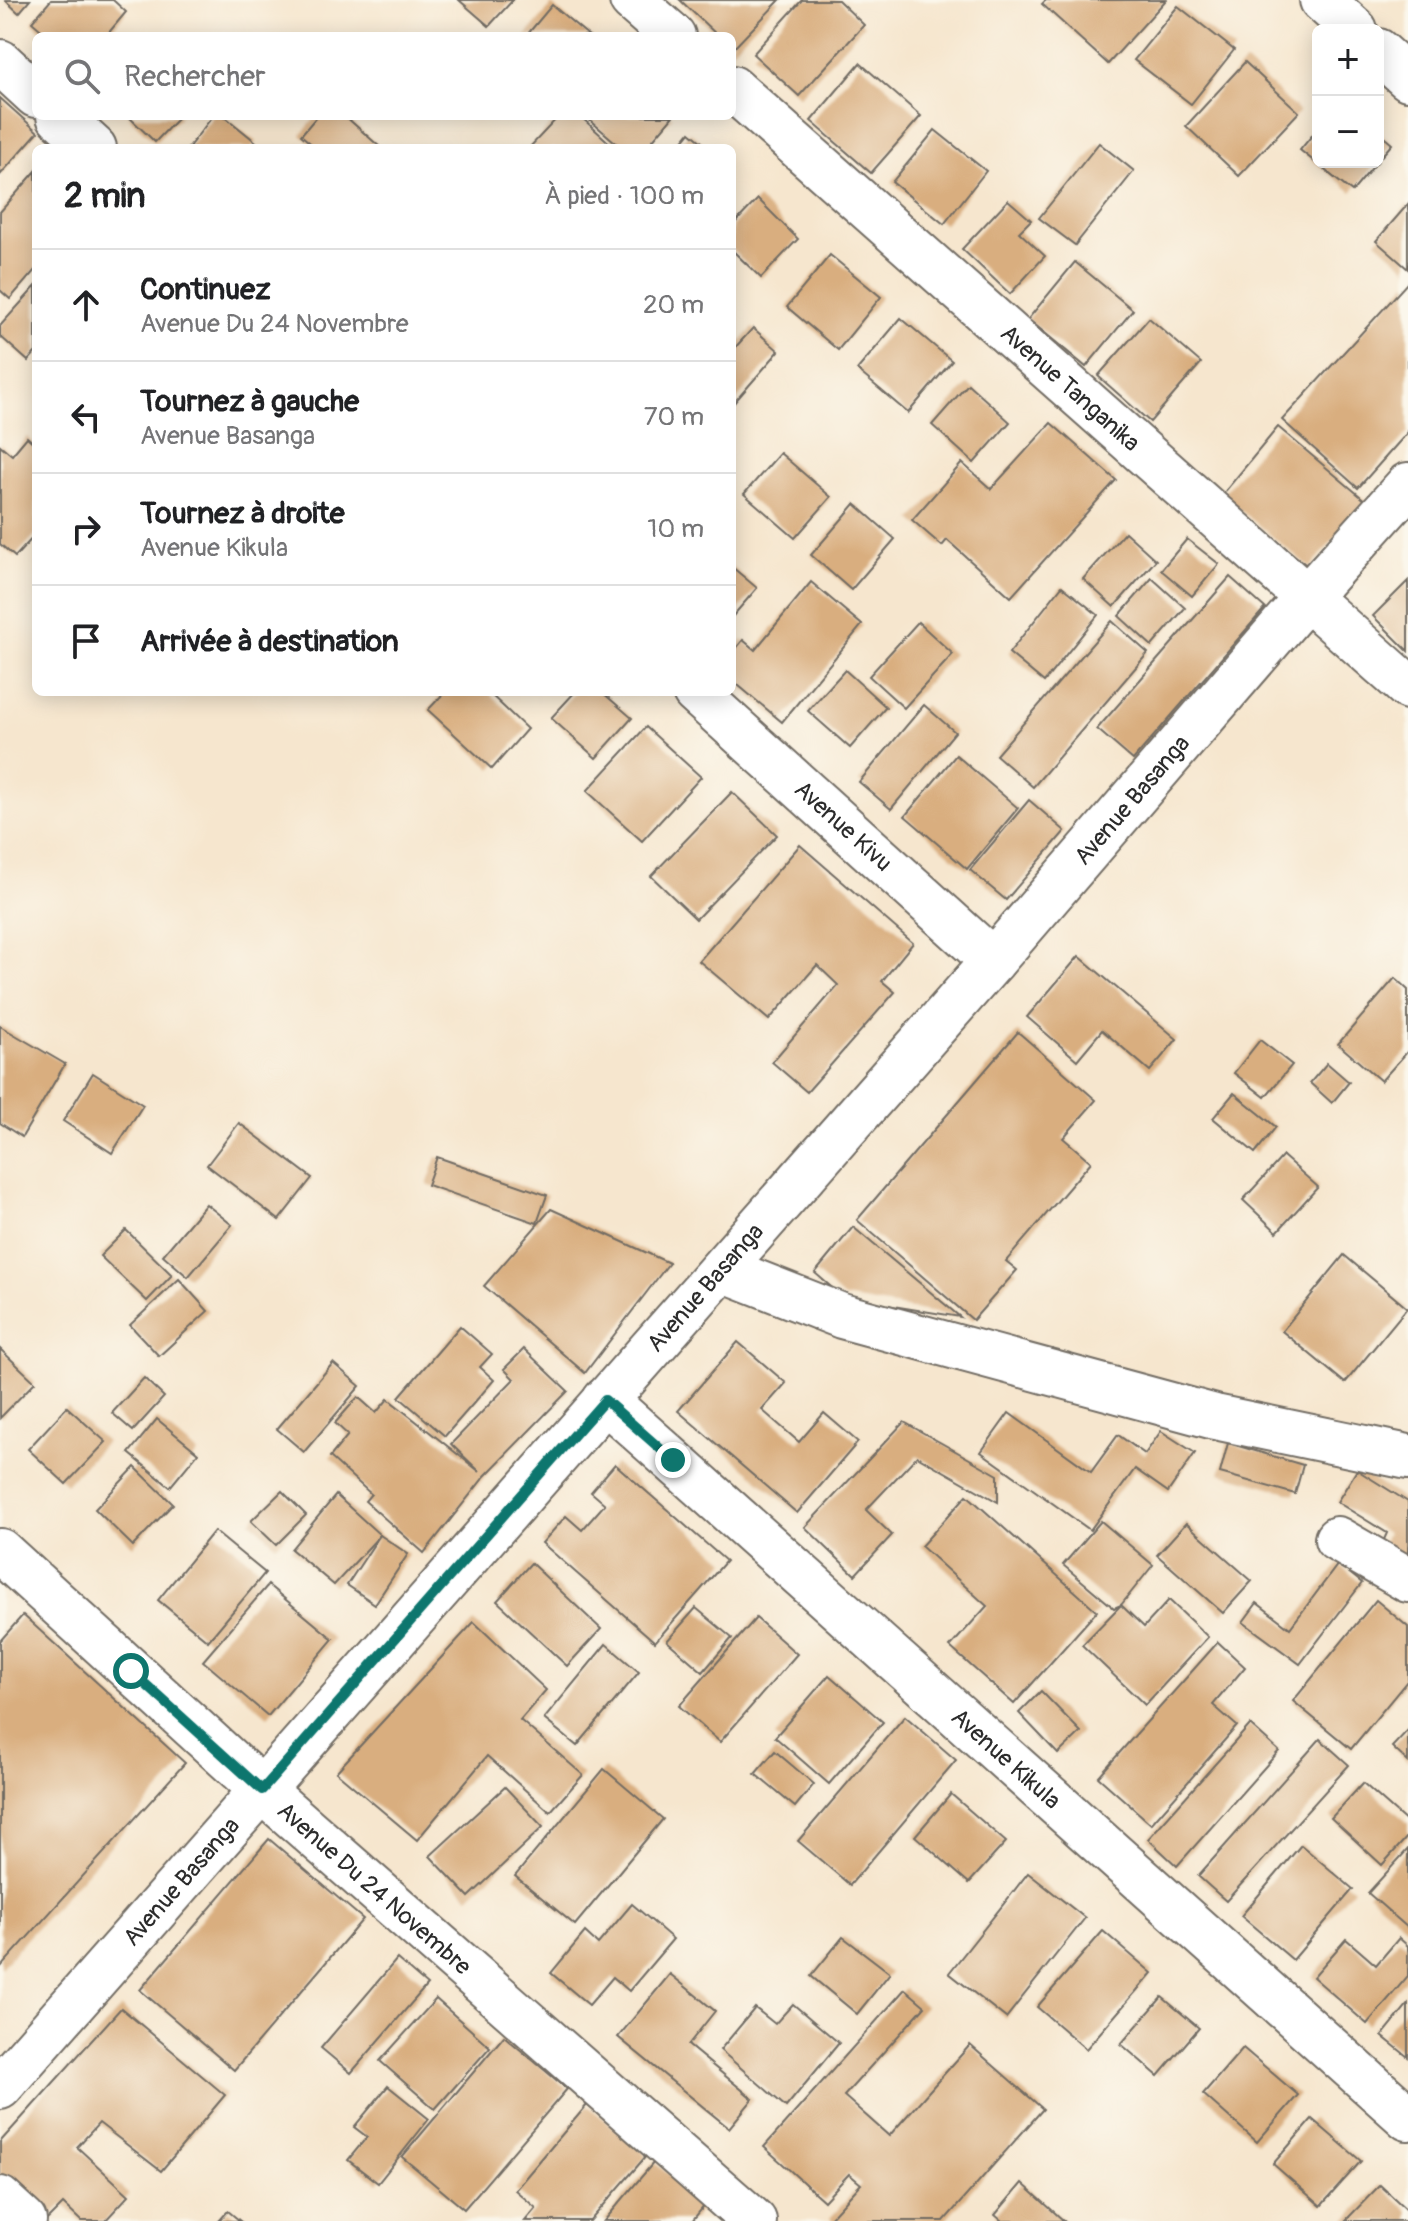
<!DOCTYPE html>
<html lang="fr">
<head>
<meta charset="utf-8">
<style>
	body { margin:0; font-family:Pangolin,sans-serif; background:#f6f6f6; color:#202124 }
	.controls { position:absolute; right:24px; top:24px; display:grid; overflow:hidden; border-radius:12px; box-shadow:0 4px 20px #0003 }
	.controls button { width:72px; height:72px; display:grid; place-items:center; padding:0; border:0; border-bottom:2px solid #e0e0e0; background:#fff; color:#202124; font:40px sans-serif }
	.stop { position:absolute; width:24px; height:24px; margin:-18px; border:6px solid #0f766e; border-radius:50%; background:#fff }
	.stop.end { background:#0f766e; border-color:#fff; box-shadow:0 2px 8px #0008 }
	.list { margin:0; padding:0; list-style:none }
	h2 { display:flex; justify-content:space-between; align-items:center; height:104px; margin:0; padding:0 32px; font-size:34px }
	h2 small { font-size:26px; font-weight:400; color:#757577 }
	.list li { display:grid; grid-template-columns:52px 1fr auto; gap:24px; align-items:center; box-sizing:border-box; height:112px; padding:0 32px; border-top:2px solid #e0e0e0 }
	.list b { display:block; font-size:30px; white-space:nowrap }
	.list p { margin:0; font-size:26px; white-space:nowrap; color:#757577 }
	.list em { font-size:26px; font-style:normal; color:#757577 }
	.icon { flex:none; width:44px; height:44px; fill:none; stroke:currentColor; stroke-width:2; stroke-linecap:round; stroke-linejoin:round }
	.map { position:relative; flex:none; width:1408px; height:2221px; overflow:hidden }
	.search { position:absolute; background:#fff; box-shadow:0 4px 20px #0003; left:32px; top:32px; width:704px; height:88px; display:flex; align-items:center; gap:20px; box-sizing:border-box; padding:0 28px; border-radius:12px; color:#757577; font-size:30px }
	.panel { position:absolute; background:#fff; box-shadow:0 4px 20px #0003; left:32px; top:144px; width:704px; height:552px; border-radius:12px }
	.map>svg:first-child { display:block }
</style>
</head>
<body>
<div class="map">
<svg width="1408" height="2221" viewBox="0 0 1408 2221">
	<rect width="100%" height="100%" fill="#fbf7ec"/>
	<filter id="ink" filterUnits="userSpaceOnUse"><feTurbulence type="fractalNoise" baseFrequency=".0125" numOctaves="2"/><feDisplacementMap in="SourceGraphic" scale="16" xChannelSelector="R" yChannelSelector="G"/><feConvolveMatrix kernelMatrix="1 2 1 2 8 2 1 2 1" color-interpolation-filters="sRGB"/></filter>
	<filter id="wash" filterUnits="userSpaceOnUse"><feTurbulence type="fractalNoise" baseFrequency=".006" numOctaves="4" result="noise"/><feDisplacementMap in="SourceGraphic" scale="32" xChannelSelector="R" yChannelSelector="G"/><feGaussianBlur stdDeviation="1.8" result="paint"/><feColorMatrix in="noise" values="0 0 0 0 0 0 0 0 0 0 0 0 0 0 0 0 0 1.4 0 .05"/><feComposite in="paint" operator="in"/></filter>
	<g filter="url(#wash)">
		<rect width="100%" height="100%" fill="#f6e6ce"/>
		<g id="blocks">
			<g fill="#d9ae7f">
				<polygon points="5,0 30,0 19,13"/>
				<polygon points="51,0 113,0 126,12 106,36 48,36 32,22"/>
				<polygon points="459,0 513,0 489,26"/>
				<polygon points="680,0 780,0 732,50 732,36 718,36"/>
				<polygon points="802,0 838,0 864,25 799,96 753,54"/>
				<polygon points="1046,0 1166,0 1108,64 1042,4"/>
				<polygon points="552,5 589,36 526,36"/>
				<polygon points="1178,6 1234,50 1191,104 1134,60"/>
				<polygon points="1245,62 1299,112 1239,176 1186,126"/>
				<polygon points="860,63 921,116 871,173 811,121"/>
				<polygon points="0,98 38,132 0,175"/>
				<polygon points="128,116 180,116 155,142"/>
				<polygon points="213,116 224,116 256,142 251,148 188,148"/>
				<polygon points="317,116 345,116 381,148 316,148 301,135"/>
				<polygon points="559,116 580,116 615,148 529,148"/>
				<polygon points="585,116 673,116 646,148 622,148"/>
				<polygon points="1318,128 1318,162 1377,162 1352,192 1300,150"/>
				<polygon points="935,130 986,171 944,224 892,182"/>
				<polygon points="690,132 709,148 677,148"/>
				<polygon points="1378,132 1392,144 1378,160"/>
				<polygon points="1099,143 1134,171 1075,245 1039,218"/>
				<polygon points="36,171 36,269 10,299 0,290 0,212"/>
				<polygon points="758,199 798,239 761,278 732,250 732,226"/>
				<polygon points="1008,200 1031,220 1019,232 1045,256 1010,294 962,249"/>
				<polygon points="1408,204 1408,269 1376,241"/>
				<polygon points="830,255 881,297 838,350 787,307"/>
				<polygon points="1075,262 1133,310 1086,367 1028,319"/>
				<polygon points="1408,282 1408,432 1358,488 1282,420"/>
				<polygon points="36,286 36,352 28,361 0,336 0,326"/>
				<polygon points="901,318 952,361 908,413 857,370"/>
				<polygon points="1149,318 1201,363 1150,422 1098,376"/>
				<polygon points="753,328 779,351 732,405 732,351"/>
				<polygon points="968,384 1010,422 974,463 932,425"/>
				<polygon points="1051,423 1116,480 1011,597 947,540 942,546 912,520 962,463 991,489"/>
				<polygon points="1278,427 1366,501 1310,568 1222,495"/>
				<polygon points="27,437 36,445 36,534 15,557 0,544 0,445 12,455"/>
				<polygon points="780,453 831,497 795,538 744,494"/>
				<polygon points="855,504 895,539 851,590 811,555"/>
				<polygon points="1125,532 1156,560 1114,607 1083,579"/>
				<polygon points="1187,539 1219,564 1192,596 1161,570"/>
				<polygon points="732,567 757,588 732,617"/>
				<polygon points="1230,577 1265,608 1133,760 1097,729"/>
				<polygon points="1152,578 1185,608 1152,646 1119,616"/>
				<polygon points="1408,581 1408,651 1373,616"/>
				<polygon points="811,582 862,625 782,722 732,680 732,653 743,640 755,650"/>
				<polygon points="1062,586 1098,615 1044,682 1009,653"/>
				<polygon points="1112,621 1148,653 1033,787 996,755"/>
				<polygon points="918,622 953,654 904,708 869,676"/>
				<polygon points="845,670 886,707 850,748 808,711"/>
				<polygon points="445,692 488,692 527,729 492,769 428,710"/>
				<polygon points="575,692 602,692 632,718 596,758 551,718"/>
				<polygon points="924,705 955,732 891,809 859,782"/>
				<polygon points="646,727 701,777 642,841 587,791"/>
				<polygon points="956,755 1018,808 967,869 905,816"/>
				<polygon points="732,792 777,835 696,919 651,876"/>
				<polygon points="1029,800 1065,831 1006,900 970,870"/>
				<polygon points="800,845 913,943 882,981 895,992 807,1092 772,1062 838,985 817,965 769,1020 699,961"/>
				<polygon points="1079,956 1177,1039 1150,1071 1102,1030 1077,1060 1027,1017"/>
				<polygon points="1395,978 1408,990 1408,1051 1381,1081 1338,1044"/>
				<polygon points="0,1026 65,1064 22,1137 0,1123"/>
				<polygon points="1018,1032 1096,1100 1063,1138 1091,1162 1006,1261 1017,1270 973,1320 857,1220"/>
				<polygon points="1260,1040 1292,1065 1265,1097 1234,1073"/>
				<polygon points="1327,1063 1349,1082 1332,1103 1310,1083"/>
				<polygon points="93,1073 143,1105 112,1153 63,1121"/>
				<polygon points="1234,1093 1276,1127 1255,1153 1213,1118"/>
				<polygon points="239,1123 312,1178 279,1220 207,1165"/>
				<polygon points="1283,1156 1318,1187 1277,1232 1243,1200"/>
				<polygon points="437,1157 547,1195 537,1223 427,1185"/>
				<polygon points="206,1204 232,1225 188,1277 163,1255"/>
				<polygon points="551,1209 669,1263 585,1373 484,1286"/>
				<polygon points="853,1227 960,1317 844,1298 815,1273"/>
				<polygon points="126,1230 172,1275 147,1301 100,1256"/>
				<polygon points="1344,1255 1407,1308 1345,1383 1282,1331"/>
				<polygon points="179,1279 208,1311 159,1356 130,1325"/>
				<polygon points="460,1326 492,1354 480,1367 494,1380 445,1436 399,1397"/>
				<polygon points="738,1342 786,1383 762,1410 799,1442 824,1413 858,1442 797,1513 678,1411"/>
				<polygon points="0,1349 35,1382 0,1418"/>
				<polygon points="524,1349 568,1391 485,1476 424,1553 365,1501 371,1494 330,1457 348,1435 335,1423 358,1397 376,1413 388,1399 480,1472 451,1444 514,1379 504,1369"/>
				<polygon points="333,1363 360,1386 304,1452 277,1429"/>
				<polygon points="144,1378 164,1397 133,1431 112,1413"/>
				<polygon points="67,1407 106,1442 66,1484 28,1449"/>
				<polygon points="1009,1413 1091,1472 1118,1435 1145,1454 1161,1431 1195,1453 1168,1492 1135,1469 1090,1530 981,1452"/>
				<polygon points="157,1419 198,1453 170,1487 129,1453"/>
				<polygon points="904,1422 998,1475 998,1502 917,1456 866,1510 892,1535 855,1575 805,1527"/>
				<polygon points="1228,1443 1303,1465 1295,1494 1220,1473"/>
				<polygon points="615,1464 726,1561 655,1642 542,1543 566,1516 582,1530 605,1504 591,1492"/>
				<polygon points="135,1467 173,1504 133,1546 95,1509"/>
				<polygon points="1357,1470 1408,1502 1408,1559 1382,1544 1387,1533 1337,1502"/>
				<polygon points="282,1491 306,1515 276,1545 251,1521"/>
				<polygon points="336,1495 380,1535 334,1585 291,1549"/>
				<polygon points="967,1495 1097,1611 1014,1704 950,1647 987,1606 921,1546"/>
				<polygon points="1101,1521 1153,1565 1121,1605 1114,1608 1063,1565"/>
				<polygon points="1186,1523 1252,1581 1223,1613 1157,1555"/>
				<polygon points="214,1531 265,1573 208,1641 158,1600"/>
				<polygon points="380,1535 408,1554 375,1604 347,1585"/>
				<polygon points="531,1563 601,1629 567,1666 497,1601"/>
				<polygon points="1338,1564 1362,1583 1300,1664 1243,1622 1257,1603 1290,1628"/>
				<polygon points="268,1585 333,1639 268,1716 203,1661"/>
				<polygon points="1169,1600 1208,1637 1145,1705 1082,1645 1121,1605 1144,1627"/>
				<polygon points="1376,1600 1408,1627 1408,1680 1351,1749 1293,1701"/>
				<polygon points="696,1608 732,1638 703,1672 667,1641"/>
				<polygon points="23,1615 185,1763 0,1968 0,1641"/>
				<polygon points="756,1618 797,1654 720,1742 679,1706"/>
				<polygon points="474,1622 546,1690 520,1720 583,1775 550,1812 487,1756 417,1840 336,1772"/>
				<polygon points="1218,1642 1245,1667 1213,1705 1237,1726 1151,1824 1098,1777"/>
				<polygon points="606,1644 639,1672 577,1746 544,1719"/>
				<polygon points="829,1675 883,1722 829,1784 775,1737"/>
				<polygon points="1041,1691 1081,1732 1058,1754 1019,1713"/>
				<polygon points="905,1716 956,1760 850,1885 798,1841"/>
				<polygon points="1250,1725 1279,1751 1177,1866 1148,1839"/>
				<polygon points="1408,1730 1408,1762 1392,1747"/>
				<polygon points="1320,1739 1349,1765 1226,1901 1198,1876"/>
				<polygon points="775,1751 814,1784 795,1807 755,1774"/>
				<polygon points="604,1769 663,1819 575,1925 515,1876"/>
				<polygon points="1363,1783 1408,1823 1408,1836 1382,1865 1331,1818"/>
				<polygon points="505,1787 543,1827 469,1897 430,1856"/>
				<polygon points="951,1794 1006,1842 969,1883 915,1836"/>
				<polygon points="269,1839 363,1919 234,2070 140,1990"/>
				<polygon points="1301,1845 1353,1889 1293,1960 1241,1916"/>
				<polygon points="1408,1849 1408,1928 1368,1893"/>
				<polygon points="1028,1873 1085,1918 1006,2018 949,1973"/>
				<polygon points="632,1904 673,1939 629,1991 613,1977 589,2005 551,1973 585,1932 598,1944"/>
				<polygon points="1103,1931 1152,1973 1086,2049 1037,2007"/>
				<polygon points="843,1937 890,1973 857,2014 811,1976"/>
				<polygon points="1399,1938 1408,1946 1408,1976 1367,2024 1313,1977 1346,1939 1376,1965"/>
				<polygon points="397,1959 427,1985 351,2073 321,2048"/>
				<polygon points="670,1974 715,2011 688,2045 753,2099 729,2128 618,2037"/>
				<polygon points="905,1989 925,2006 844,2096 889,2136 970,2045 1043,2109 944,2221 833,2221 830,2218 861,2184 849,2174 824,2201 764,2147"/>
				<polygon points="1162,1997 1199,2028 1158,2076 1121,2044"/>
				<polygon points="436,1999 490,2047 435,2109 380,2061"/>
				<polygon points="793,2004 839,2043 786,2107 720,2050 755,2008 775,2024"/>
				<polygon points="1408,2004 1408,2057 1382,2036"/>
				<polygon points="121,2008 225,2095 161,2171 99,2123 77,2147 129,2195 105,2221 81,2221 63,2204 46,2221 34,2221 0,2189 0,2142"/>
				<polygon points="504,2036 567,2089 464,2209 402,2157"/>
				<polygon points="1243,2048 1298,2095 1257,2142 1203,2094"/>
				<polygon points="388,2086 429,2119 378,2183 348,2160 367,2137 354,2127"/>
				<polygon points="587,2105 647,2155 590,2221 525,2221 536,2208 515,2190"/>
				<polygon points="1312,2119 1361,2161 1321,2206 1273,2164"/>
				<polygon points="654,2162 705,2205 692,2221 604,2221"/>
				<polygon points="1022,2183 1064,2221 1002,2221 995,2215"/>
				<polygon points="1380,2185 1408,2211 1408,2221 1345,2221"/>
				<polygon points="228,2211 240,2221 219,2221"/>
			</g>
		</g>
	</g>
	<g filter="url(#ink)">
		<use href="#blocks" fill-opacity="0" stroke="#726c64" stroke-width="2"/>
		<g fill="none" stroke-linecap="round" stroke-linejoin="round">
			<defs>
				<g id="minor">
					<polyline points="632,0 673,36"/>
					<polyline points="1322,0 1355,30"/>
					<polyline points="1378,51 1408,78"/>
					<polyline points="0,62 36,95"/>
					<path id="s1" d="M732 88 1408 687"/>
					<polyline points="59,116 94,148"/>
					<path id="s2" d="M695 692 993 961"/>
					<polyline points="722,1269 842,1316 1215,1417 1408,1457"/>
					<path id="s3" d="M605 1400 1408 2118"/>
					<polyline points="1337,1539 1408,1580"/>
					<path id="s4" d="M0 1551 262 1790 754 2221"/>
					<path id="s5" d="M0 2087 993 961 1307 597 1408 485"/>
					<polyline points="0,2199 24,2221"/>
				</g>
			</defs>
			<use href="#minor" stroke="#726c64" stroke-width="48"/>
			<use href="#minor" stroke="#fff" stroke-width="44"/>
		</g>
	</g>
	<g fill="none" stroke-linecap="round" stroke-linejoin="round" filter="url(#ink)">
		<polyline stroke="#0f766e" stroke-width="10" points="131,1671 262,1790 605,1400 673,1460"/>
	</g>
	<g text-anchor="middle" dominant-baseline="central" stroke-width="7" stroke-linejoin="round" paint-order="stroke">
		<g font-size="24" fill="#2b2b2b" stroke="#fbf7ec">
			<text stroke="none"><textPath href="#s1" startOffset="452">Avenue Tanganika</textPath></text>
			<text stroke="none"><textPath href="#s5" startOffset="1714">Avenue Basanga</textPath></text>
			<text stroke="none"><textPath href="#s2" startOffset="200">Avenue Kivu</textPath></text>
			<text stroke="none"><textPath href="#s5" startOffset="1066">Avenue Basanga</textPath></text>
			<text stroke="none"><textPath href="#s3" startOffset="538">Avenue Kikula</textPath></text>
			<text stroke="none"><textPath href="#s5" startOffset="274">Avenue Basanga</textPath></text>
			<text stroke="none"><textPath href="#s4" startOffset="504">Avenue Du 24 Novembre</textPath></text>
		</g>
	</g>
</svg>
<div class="controls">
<button>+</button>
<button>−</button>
</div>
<div class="stop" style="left:131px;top:1671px"></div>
<div class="stop end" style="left:673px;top:1460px"></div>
<div class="search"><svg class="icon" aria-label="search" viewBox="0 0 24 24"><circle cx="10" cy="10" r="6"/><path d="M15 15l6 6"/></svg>Rechercher</div>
<section class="panel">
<h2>2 min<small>À pied · 100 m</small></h2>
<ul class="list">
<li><svg class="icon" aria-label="ahead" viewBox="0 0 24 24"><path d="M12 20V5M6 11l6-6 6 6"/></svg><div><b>Continuez</b><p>Avenue Du 24 Novembre</p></div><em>20 m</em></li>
<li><svg class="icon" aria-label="left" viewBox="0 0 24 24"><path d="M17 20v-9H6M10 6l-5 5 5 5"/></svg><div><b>Tournez à gauche</b><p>Avenue Basanga</p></div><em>70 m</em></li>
<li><svg class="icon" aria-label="right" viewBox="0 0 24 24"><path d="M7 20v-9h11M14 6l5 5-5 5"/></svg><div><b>Tournez à droite</b><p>Avenue Kikula</p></div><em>10 m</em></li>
<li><svg class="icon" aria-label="arrive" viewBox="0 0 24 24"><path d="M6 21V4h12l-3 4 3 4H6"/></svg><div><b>Arrivée à destination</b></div></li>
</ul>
</section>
</div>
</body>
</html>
